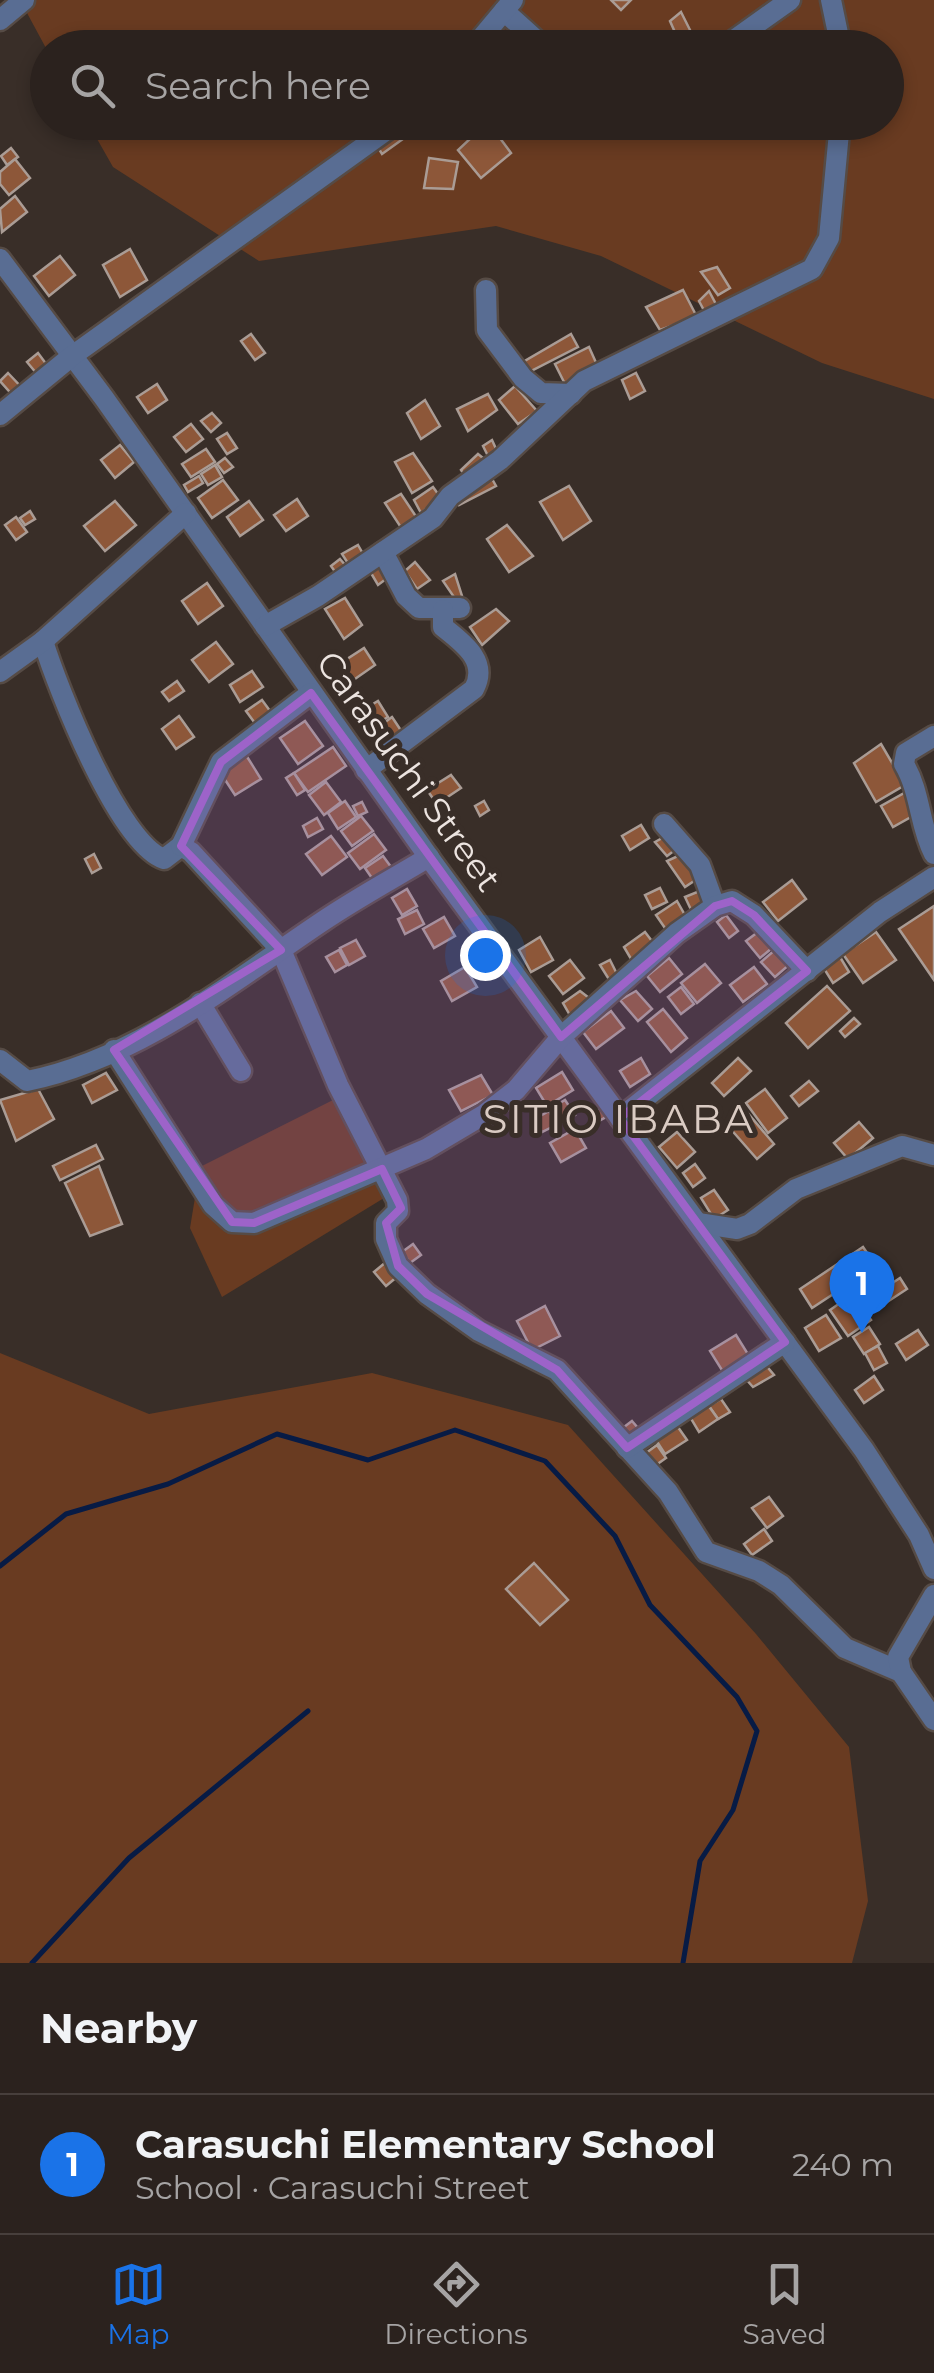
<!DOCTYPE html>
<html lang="en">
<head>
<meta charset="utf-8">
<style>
	body { margin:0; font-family:Montserrat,sans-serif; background:#332a27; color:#f1f3f6 }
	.you { position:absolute; left:485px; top:955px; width:35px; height:35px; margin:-25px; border:8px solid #fff; border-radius:50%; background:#1a73e8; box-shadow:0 0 0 15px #1a73e833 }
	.badge { display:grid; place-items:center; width:65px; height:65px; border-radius:50%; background:#1a73e8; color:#fff; font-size:32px; font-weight:700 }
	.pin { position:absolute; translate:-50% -82px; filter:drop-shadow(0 2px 5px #0008) }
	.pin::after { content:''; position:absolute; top:52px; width:35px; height:30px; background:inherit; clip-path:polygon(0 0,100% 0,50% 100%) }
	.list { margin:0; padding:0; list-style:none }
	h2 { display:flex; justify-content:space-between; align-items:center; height:130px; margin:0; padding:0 40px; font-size:42px }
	h2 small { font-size:32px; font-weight:400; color:#a6a4a4 }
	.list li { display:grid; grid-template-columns:65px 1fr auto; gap:30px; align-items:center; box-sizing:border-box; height:140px; padding:0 40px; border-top:2px solid #473f3c }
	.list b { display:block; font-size:38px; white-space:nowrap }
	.list p { margin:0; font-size:32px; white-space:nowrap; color:#a6a4a4 }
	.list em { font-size:32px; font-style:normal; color:#a6a4a4 }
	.icon { flex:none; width:55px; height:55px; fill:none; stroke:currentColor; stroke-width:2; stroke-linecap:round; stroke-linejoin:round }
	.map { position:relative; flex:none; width:934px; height:1963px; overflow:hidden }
	.search { position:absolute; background:#2b221e; box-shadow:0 5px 15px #0003; left:30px; right:30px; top:30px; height:110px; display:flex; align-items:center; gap:25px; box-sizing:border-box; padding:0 35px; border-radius:55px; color:#a6a4a4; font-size:38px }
	.sheet { height:270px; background:#2b221e }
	nav { display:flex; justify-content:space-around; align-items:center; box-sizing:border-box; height:140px; border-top:2px solid #473f3c; background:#2b221e; font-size:28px; color:#a6a4a4 }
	nav a { display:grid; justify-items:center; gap:5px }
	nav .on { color:#1a73e8 }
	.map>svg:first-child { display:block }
</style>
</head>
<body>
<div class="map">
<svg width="934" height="1963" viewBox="0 0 934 1963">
	<rect width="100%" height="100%" fill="#392e28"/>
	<g fill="#693b21">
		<polygon points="20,0 934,0 934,399 822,363 601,256 496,226 259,261 113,167 88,123 886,122 886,48 47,50"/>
		<polygon points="333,1100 384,1198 222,1297 190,1228 200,1167"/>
		<polygon points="0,1353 149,1414 372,1373 568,1425 756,1634 849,1747 868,1901 852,1963 0,1963"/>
	</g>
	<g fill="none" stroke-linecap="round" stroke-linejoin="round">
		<g stroke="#071b45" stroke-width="5">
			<polyline points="0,1566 66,1514 168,1484 277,1434 368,1460 455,1430 545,1461 615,1536 650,1605 737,1697 757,1731 733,1810 700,1861 683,1963"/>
			<polyline points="32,1963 129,1858 308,1711"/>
		</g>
	</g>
	<g fill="#8d5739" stroke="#aa9c95" stroke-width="2.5">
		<polygon points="611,0 631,0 621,10"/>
		<polygon points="681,12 699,48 682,48 670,21"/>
		<polygon points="787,38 792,48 769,48"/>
		<polygon points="488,122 511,153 481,178 458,150"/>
		<polygon points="398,126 407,136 382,154 376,144"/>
		<polygon points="11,148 18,157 7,165 1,156"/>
		<polygon points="429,158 458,162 453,189 424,188"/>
		<polygon points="15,159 30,178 9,195 0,184 0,172"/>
		<polygon points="15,196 27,212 2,232 0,209"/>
		<polygon points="130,249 147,280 120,297 103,265"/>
		<polygon points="60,256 75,275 49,296 34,276"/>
		<polygon points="717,267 730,288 718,295 701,272"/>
		<polygon points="683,290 697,317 660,330 646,307"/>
		<polygon points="709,291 719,310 708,318 699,301"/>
		<polygon points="251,334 265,353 255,360 241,341"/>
		<polygon points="571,334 578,347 529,372 523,362"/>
		<polygon points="589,347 598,367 567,388 555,364"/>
		<polygon points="38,353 47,365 37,374 27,362"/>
		<polygon points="8,373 25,391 16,399 0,381"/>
		<polygon points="636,373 645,391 630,399 622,380"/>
		<polygon points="157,384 167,400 148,413 137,397"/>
		<polygon points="515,386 537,411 518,424 499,400"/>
		<polygon points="488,394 497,410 468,431 457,409"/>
		<polygon points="425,400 440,426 421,439 407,413"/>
		<polygon points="212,413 221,423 211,432 201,421"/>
		<polygon points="191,424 203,439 186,452 174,437"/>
		<polygon points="227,433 237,448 227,454 217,439"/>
		<polygon points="492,440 497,451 488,456 483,446"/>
		<polygon points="120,445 134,462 115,478 101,460"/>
		<polygon points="206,449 215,462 191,477 182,464"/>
		<polygon points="413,453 432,481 412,493 395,462"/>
		<polygon points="478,454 488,462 467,479 461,470"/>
		<polygon points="225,458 233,467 224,473 217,464"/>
		<polygon points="215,465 222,477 208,485 201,474"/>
		<polygon points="199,476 203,483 188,492 184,485"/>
		<polygon points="491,477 496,486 459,505 455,498"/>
		<polygon points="223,480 238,500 212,518 198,498"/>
		<polygon points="569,486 591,521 563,540 540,502"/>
		<polygon points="433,487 441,498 421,513 414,500"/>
		<polygon points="401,494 419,521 404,532 385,503"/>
		<polygon points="297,499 308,516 286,531 274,515"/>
		<polygon points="115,501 136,525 105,551 84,526"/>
		<polygon points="249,501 263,520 240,536 227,517"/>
		<polygon points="30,511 35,519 25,525 20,518"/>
		<polygon points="16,517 27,532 16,540 5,525"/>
		<polygon points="507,525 533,556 509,572 487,539"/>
		<polygon points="358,545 366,559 351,568 342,554"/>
		<polygon points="340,559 346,566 336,573 331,566"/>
		<polygon points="415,562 430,580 417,589 405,571"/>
		<polygon points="385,563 394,573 378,585 371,573"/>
		<polygon points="455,574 463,599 458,603 443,581"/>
		<polygon points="207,583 223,606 198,624 182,601"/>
		<polygon points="345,598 362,625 344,639 325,609"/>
		<polygon points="496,609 509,621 482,645 470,627"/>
		<polygon points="216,642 233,664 209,682 192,660"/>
		<polygon points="364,648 375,665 352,681 341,663"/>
		<polygon points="252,671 263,687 240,702 230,685"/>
		<polygon points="177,681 184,691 169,701 162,692"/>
		<polygon points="262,700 273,715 257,726 246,711"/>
		<polygon points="378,701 388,717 367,729 358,713"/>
		<polygon points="179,716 194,737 176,749 162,729"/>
		<polygon points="392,717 404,735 385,748 373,731"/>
		<polygon points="305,721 323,746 298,764 280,738"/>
		<polygon points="881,744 905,785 876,802 854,763"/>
		<polygon points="333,747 346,766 308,792 294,773"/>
		<polygon points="246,755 261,779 235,795 220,772"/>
		<polygon points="294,773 305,790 297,795 286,778"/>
		<polygon points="451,775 461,788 437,804 427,790"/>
		<polygon points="326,782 341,802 324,815 309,795"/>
		<polygon points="906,792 918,813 893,827 881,806"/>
		<polygon points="345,801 356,817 338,829 328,813"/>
		<polygon points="484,801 489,810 480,816 475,806"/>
		<polygon points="362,802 367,812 358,816 353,806"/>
		<polygon points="361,816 373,831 352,846 341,831"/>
		<polygon points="317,818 323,829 308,837 303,826"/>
		<polygon points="641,825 649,838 630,850 622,836"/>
		<polygon points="374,834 386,850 360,869 348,853"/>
		<polygon points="331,836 347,857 322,875 306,854"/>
		<polygon points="666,836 675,850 667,856 655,842"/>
		<polygon points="94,854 101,868 92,873 85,859"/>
		<polygon points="680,855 700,877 685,887 667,861"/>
		<polygon points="383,856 394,871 376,884 365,868"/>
		<polygon points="792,880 806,899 778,921 763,902"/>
		<polygon points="660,888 667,902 652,909 645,895"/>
		<polygon points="407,889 417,906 402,915 392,898"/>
		<polygon points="702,890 709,904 693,914 685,897"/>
		<polygon points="677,901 686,917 667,931 656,915"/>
		<polygon points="934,906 934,980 899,929"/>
		<polygon points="417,910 424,924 405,934 398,919"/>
		<polygon points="726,915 738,931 729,938 717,922"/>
		<polygon points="444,917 455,936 434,948 423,929"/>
		<polygon points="645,932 655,945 634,964 624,947"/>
		<polygon points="758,932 772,948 760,958 746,941"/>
		<polygon points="876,932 896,960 863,983 843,954"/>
		<polygon points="540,937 553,960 531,972 519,950"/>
		<polygon points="356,940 365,956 349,965 340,948"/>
		<polygon points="776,949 790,964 775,977 761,962"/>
		<polygon points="339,950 347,965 335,972 326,957"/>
		<polygon points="840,957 849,972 833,983 823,967"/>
		<polygon points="669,958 682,974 660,992 647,976"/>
		<polygon points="570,960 584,978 563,994 549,976"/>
		<polygon points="610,960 618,976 610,981 600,965"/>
		<polygon points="705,964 721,983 697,1003 681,983"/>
		<polygon points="465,967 477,987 452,1001 441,981"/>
		<polygon points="754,967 767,984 743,1002 730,985"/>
		<polygon points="827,986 850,1011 808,1048 786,1023"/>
		<polygon points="681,987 694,1004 681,1014 668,997"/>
		<polygon points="580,991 593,1001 571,1017 563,1003"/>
		<polygon points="636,991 652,1009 638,1021 620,1000"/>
		<polygon points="663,1009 687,1038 671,1052 647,1022"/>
		<polygon points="611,1011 624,1028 596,1049 583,1032"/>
		<polygon points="854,1018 860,1024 845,1037 840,1031"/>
		<polygon points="641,1058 650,1074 630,1087 620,1071"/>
		<polygon points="738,1058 751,1071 724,1096 712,1083"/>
		<polygon points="562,1072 573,1090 547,1106 536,1088"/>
		<polygon points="106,1073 117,1090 92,1103 83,1085"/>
		<polygon points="481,1075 493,1095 461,1111 449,1090"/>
		<polygon points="809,1081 818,1091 799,1106 791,1096"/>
		<polygon points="38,1089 54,1119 16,1141 0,1100"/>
		<polygon points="765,1089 787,1118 768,1133 746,1103"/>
		<polygon points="565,1100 575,1115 559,1124 550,1109"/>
		<polygon points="600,1108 606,1117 597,1122 592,1113"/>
		<polygon points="549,1111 556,1125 542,1132 535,1119"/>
		<polygon points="746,1111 774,1144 757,1159 728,1126"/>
		<polygon points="859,1122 873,1138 848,1159 834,1143"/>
		<polygon points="575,1129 586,1148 561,1162 550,1143"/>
		<polygon points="677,1132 695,1152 677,1168 659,1147"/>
		<polygon points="96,1145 103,1159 60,1180 53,1166"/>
		<polygon points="695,1164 705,1178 693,1187 683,1173"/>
		<polygon points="99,1166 122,1224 90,1236 65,1183"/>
		<polygon points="714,1190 728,1210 714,1219 701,1198"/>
		<polygon points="413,1244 421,1255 410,1263 402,1252"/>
		<polygon points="863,1247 876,1266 812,1308 800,1289"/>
		<polygon points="386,1262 398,1276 386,1286 374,1272"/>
		<polygon points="900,1278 907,1289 884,1304 877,1293"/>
		<polygon points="853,1294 871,1320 848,1336 830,1310"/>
		<polygon points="545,1306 560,1336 532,1350 517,1321"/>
		<polygon points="826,1315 841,1338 819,1351 805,1328"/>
		<polygon points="869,1327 880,1344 864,1354 853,1337"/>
		<polygon points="918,1330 928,1345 906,1360 896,1344"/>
		<polygon points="736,1335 751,1359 725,1375 710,1351"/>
		<polygon points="878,1346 887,1363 874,1370 865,1353"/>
		<polygon points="764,1363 774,1375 753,1387 744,1377"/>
		<polygon points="874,1376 883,1390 864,1403 855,1390"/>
		<polygon points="721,1399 730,1412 718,1419 709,1406"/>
		<polygon points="708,1405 718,1419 699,1432 690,1417"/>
		<polygon points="673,1420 687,1440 665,1454 652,1434"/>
		<polygon points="632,1421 638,1428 629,1434 624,1427"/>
		<polygon points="657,1445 666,1458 656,1465 646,1453"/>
		<polygon points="769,1497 783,1516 767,1528 752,1508"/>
		<polygon points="764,1529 772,1541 752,1555 744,1544"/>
		<polygon points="534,1563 568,1600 540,1625 506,1589"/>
	</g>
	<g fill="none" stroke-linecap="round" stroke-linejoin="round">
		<defs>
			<g id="minor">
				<polyline points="831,0 841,48"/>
				<polyline points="504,11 545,48"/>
				<polyline points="0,20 24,0"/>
				<polyline points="473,48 513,0"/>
				<polyline points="723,48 790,0"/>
				<polyline points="0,259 104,398 433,863 864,1450 919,1535 934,1569"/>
				<polyline points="486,290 487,330 523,378 541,393 571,394"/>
				<polyline points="0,415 72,356 398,122"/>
				<polyline points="383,552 406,596 419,608 460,608"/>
				<polyline points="265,626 318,596 433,518 450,496 500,460 584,381 812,269 829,238 840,122"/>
				<path d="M43 641C58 689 119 844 164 859L181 846 191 852 281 950 338 1085 397 1200 398 1211 386 1223V1239L398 1266 427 1294 479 1331 557 1370 668 1492 706 1552 759 1571 781 1585 845 1648 901 1672"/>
				<polyline points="0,672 43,641 186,513"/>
				<path d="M934 736 906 753 904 764C921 793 919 825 934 854"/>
				<path d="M366 770 474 689C489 661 463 643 443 627V610"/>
				<polyline points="664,824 700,865 715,906"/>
				<polyline points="181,846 221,762 311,693"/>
				<polyline points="200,1003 241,1071"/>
				<polyline points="114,1050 213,1205 232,1222 254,1223 426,1149 485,1114 516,1090 561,1037 677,933 715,906 732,901 754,915 807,971"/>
				<path d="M0 1060 27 1081C137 1059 232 982 323 921 357 898 394 878 429 857"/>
				<polyline points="620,1118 880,912 934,877"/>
				<polyline points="698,1223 737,1229 750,1224 796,1189 902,1146 934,1155"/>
				<polyline points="627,1448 785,1342"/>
				<polyline points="934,1595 898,1657 901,1672 934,1720"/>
			</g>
		</defs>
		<use href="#minor" stroke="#564b45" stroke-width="25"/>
		<use href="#minor" stroke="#596d93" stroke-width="20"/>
	</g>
	<path fill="#9d63c9" fill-opacity="0.2" stroke="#9d63c9" stroke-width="8" stroke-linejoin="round" d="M311 693 561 1037 715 906 732 901 754 915 807 971 620 1118 785 1342 627 1448 557 1370 427 1294 398 1266 386 1223 401 1208 382 1169 254 1223 232 1222 114 1050 281 950 181 846 221 762Z"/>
	<g text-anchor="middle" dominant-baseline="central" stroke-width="10" stroke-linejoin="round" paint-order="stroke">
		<g font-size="35" fill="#ece4e0" stroke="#392e28">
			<text transform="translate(409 771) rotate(54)">Carasuchi Street</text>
		</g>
		<g font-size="40" letter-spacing="2.5" fill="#dacbc3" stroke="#392e28">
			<text x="619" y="1118">SITIO IBABA</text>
		</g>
	</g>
</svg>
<div class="you"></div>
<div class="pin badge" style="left:862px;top:1333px">1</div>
<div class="search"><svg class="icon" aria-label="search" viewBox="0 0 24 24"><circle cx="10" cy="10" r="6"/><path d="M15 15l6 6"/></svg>Search here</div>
</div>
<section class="sheet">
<h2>Nearby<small></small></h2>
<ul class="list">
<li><span class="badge">1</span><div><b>Carasuchi Elementary School</b><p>School · Carasuchi Street</p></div><em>240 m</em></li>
</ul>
</section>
<nav>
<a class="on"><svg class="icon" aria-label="map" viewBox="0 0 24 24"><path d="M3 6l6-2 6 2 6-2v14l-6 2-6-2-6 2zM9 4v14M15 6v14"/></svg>Map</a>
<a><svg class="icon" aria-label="directions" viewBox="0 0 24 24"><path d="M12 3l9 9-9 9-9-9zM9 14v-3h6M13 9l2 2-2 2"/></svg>Directions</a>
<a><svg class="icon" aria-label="saved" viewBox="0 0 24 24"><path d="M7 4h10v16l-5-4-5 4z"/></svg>Saved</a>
</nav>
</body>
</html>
